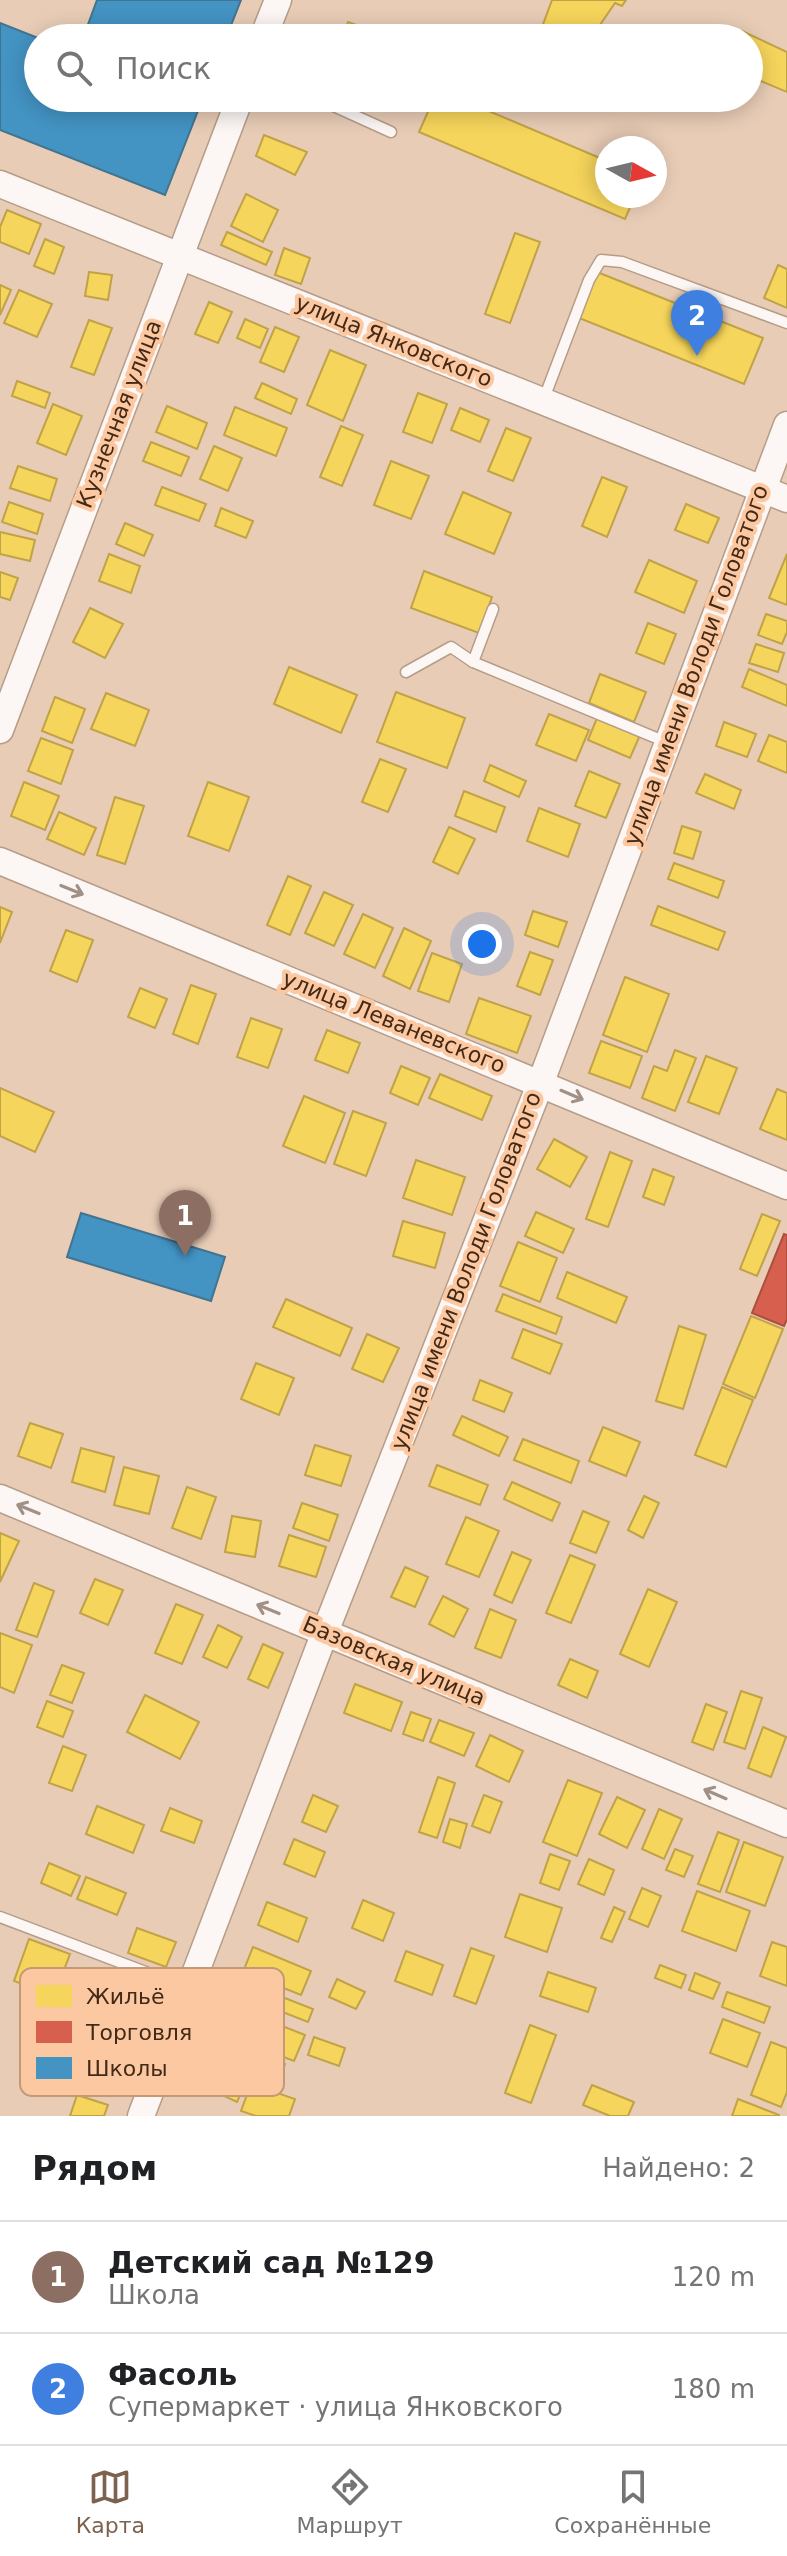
<!DOCTYPE html>
<html lang="ru">
<head>
<meta charset="utf-8">
<style>
	body { margin:0; font-family:"DejaVu Sans",sans-serif; background:#f6f6f6; color:#202124 }
	.compass { position:absolute; left:595px; top:136px; width:72px; height:72px; border-radius:50%; background:#fff; box-shadow:0 4px 20px #0003; rotate:98deg }
	.you { position:absolute; left:482px; top:944px; width:28px; height:28px; margin:-20px; border:6px solid #fff; border-radius:50%; background:#1a73e8; box-shadow:0 0 0 12px #1a73e833 }
	.badge { display:grid; place-items:center; width:52px; height:52px; border-radius:50%; background:#7d634f; color:#fff; font-size:26px; font-weight:700 }
	.pin { position:absolute; translate:-50% -66px; filter:drop-shadow(0 2px 4px #0008) }
	.pin::after { content:''; position:absolute; top:42px; width:28px; height:24px; background:inherit; clip-path:polygon(0 0,100% 0,50% 100%) }
	.list { margin:0; padding:0; list-style:none }
	h2 { display:flex; justify-content:space-between; align-items:center; height:104px; margin:0; padding:0 32px; font-size:34px }
	h2 small { font-size:26px; font-weight:400; color:#757577 }
	.list li { display:grid; grid-template-columns:52px 1fr auto; gap:24px; align-items:center; box-sizing:border-box; height:112px; padding:0 32px; border-top:2px solid #e0e0e0 }
	.list b { display:block; font-size:30px; white-space:nowrap }
	.list p { margin:0; font-size:26px; white-space:nowrap; color:#757577 }
	.list em { font-size:26px; font-style:normal; color:#757577 }
	.icon { flex:none; width:44px; height:44px; fill:none; stroke:currentColor; stroke-width:2; stroke-linecap:round; stroke-linejoin:round }
	.map { position:relative; flex:none; width:787px; height:2116px; overflow:hidden }
	.search { position:absolute; background:#fff; box-shadow:0 4px 20px #0003; left:24px; right:24px; top:24px; height:88px; display:flex; align-items:center; gap:20px; box-sizing:border-box; padding:0 28px; border-radius:44px; color:#757577; font-size:30px }
	.sheet { height:328px; background:#fff }
	nav { display:flex; justify-content:space-around; align-items:center; box-sizing:border-box; height:112px; border-top:2px solid #e0e0e0; background:#fff; font-size:22px; color:#757577 }
	nav a { display:grid; justify-items:center; gap:4px }
	nav .on { color:#7d634f }
	.map>svg:first-child { display:block }
</style>
</head>
<body>
<div class="map">
<svg width="787" height="2116" viewBox="0 0 787 2116">
	<rect width="100%" height="100%" fill="#e8ccb6"/>
	<g fill="#f6d55c" stroke="#c0a247" stroke-width="2">
		<polygon points="552,0 626,0 622,6 615,3 591,38 538,38"/>
		<polygon points="348,22 389,37 388,38 342,38"/>
		<polygon points="742,31 787,52 787,92 749,76 749,38 739,38"/>
		<polygon points="434,98 458,98 607,161 607,196 635,196 625,219 419,132"/>
		<polygon points="264,135 307,152 295,175 256,156"/>
		<polygon points="246,194 278,210 263,242 231,226"/>
		<polygon points="7,210 41,224 29,254 0,242 0,227"/>
		<polygon points="227,232 272,252 266,265 221,245"/>
		<polygon points="515,233 540,242 510,323 485,314"/>
		<polygon points="45,239 64,247 54,274 34,266"/>
		<polygon points="284,248 310,258 301,284 275,275"/>
		<polygon points="778,265 787,269 787,308 764,298"/>
		<polygon points="89,272 112,275 108,300 85,296"/>
		<polygon points="597,272 763,338 744,384 579,318"/>
		<polygon points="0,285 11,290 0,315"/>
		<polygon points="19,290 52,304 37,337 4,323"/>
		<polygon points="209,302 232,312 218,343 195,334"/>
		<polygon points="245,319 268,329 260,348 237,338"/>
		<polygon points="89,320 112,328 94,375 71,367"/>
		<polygon points="275,327 299,337 284,372 260,362"/>
		<polygon points="330,350 366,365 343,421 307,405"/>
		<polygon points="17,381 50,393 45,408 12,396"/>
		<polygon points="262,383 297,399 291,414 255,398"/>
		<polygon points="418,393 447,404 432,443 403,432"/>
		<polygon points="53,404 82,416 66,455 37,443"/>
		<polygon points="167,406 207,423 197,449 156,432"/>
		<polygon points="235,407 287,428 276,456 224,435"/>
		<polygon points="460,408 489,420 480,442 451,430"/>
		<polygon points="341,426 363,435 342,486 320,477"/>
		<polygon points="506,428 531,438 513,481 488,471"/>
		<polygon points="151,442 189,457 181,476 143,461"/>
		<polygon points="214,446 242,458 228,491 200,479"/>
		<polygon points="391,461 429,476 411,519 374,505"/>
		<polygon points="18,466 57,479 50,501 10,488"/>
		<polygon points="602,477 627,487 607,537 582,526"/>
		<polygon points="162,487 206,504 199,521 155,505"/>
		<polygon points="463,492 511,513 494,554 445,534"/>
		<polygon points="9,502 43,514 37,534 2,522"/>
		<polygon points="686,504 719,518 708,543 675,530"/>
		<polygon points="221,508 253,521 246,538 215,526"/>
		<polygon points="125,523 153,535 144,556 116,544"/>
		<polygon points="0,532 35,540 30,561 0,554"/>
		<polygon points="109,554 140,566 131,593 99,581"/>
		<polygon points="787,554 787,605 769,598"/>
		<polygon points="649,560 697,581 684,613 635,592"/>
		<polygon points="424,571 492,597 479,633 411,608"/>
		<polygon points="0,572 18,578 10,600 0,597"/>
		<polygon points="90,608 123,624 105,658 73,642"/>
		<polygon points="766,614 787,621 787,632 782,644 758,635"/>
		<polygon points="648,623 676,634 664,664 636,653"/>
		<polygon points="756,644 784,653 778,672 749,663"/>
		<polygon points="289,667 357,695 341,733 274,704"/>
		<polygon points="749,669 787,685 787,706 742,687"/>
		<polygon points="600,674 646,692 634,722 589,703"/>
		<polygon points="396,692 465,718 447,768 377,742"/>
		<polygon points="106,693 149,710 135,746 91,729"/>
		<polygon points="55,697 85,709 72,743 42,731"/>
		<polygon points="549,714 589,730 576,761 536,745"/>
		<polygon points="597,718 640,735 630,758 588,740"/>
		<polygon points="724,722 756,734 747,757 716,746"/>
		<polygon points="769,735 787,742 787,773 758,761"/>
		<polygon points="41,738 73,750 61,784 28,771"/>
		<polygon points="380,759 406,769 388,812 362,802"/>
		<polygon points="490,765 526,781 519,797 484,781"/>
		<polygon points="589,771 620,784 606,818 575,806"/>
		<polygon points="705,774 741,790 734,809 696,793"/>
		<polygon points="24,782 59,796 45,830 11,816"/>
		<polygon points="208,782 249,797 229,851 188,836"/>
		<polygon points="464,791 505,807 496,832 455,816"/>
		<polygon points="115,797 144,806 125,864 97,855"/>
		<polygon points="539,808 580,824 568,857 527,841"/>
		<polygon points="59,812 96,828 84,855 47,839"/>
		<polygon points="682,826 701,832 693,859 674,853"/>
		<polygon points="449,827 475,839 458,874 433,862"/>
		<polygon points="674,863 724,881 718,898 668,879"/>
		<polygon points="288,876 311,886 290,935 267,925"/>
		<polygon points="324,892 353,905 334,946 305,933"/>
		<polygon points="658,906 725,932 718,950 651,925"/>
		<polygon points="0,907 12,912 0,943"/>
		<polygon points="533,911 567,922 558,947 525,935"/>
		<polygon points="363,914 393,928 375,968 344,954"/>
		<polygon points="404,928 431,941 410,989 383,976"/>
		<polygon points="66,930 93,940 77,982 50,971"/>
		<polygon points="530,952 553,960 540,995 517,986"/>
		<polygon points="432,953 462,964 449,1002 418,991"/>
		<polygon points="625,977 669,994 647,1052 603,1035"/>
		<polygon points="191,985 216,994 198,1044 173,1034"/>
		<polygon points="140,988 167,999 155,1028 128,1017"/>
		<polygon points="479,998 531,1016 517,1053 466,1034"/>
		<polygon points="251,1018 282,1029 268,1068 237,1057"/>
		<polygon points="327,1030 360,1043 348,1073 315,1060"/>
		<polygon points="601,1041 642,1056 630,1088 589,1073"/>
		<polygon points="675,1050 696,1058 675,1111 642,1098 654,1066 667,1071"/>
		<polygon points="706,1056 737,1068 719,1114 688,1102"/>
		<polygon points="401,1066 430,1078 418,1105 390,1093"/>
		<polygon points="440,1074 492,1096 482,1120 429,1098"/>
		<polygon points="0,1088 54,1112 35,1152 0,1136"/>
		<polygon points="777,1089 787,1093 787,1140 760,1129"/>
		<polygon points="304,1096 345,1113 325,1163 283,1146"/>
		<polygon points="353,1111 386,1123 366,1176 334,1164"/>
		<polygon points="554,1139 587,1157 570,1187 537,1169"/>
		<polygon points="610,1152 632,1161 608,1227 586,1219"/>
		<polygon points="416,1160 465,1177 452,1215 403,1198"/>
		<polygon points="653,1169 674,1177 664,1205 643,1197"/>
		<polygon points="536,1212 574,1229 563,1253 525,1236"/>
		<polygon points="762,1214 780,1221 757,1276 740,1269"/>
		<polygon points="403,1221 445,1233 435,1268 393,1256"/>
		<polygon points="518,1242 557,1258 540,1302 500,1286"/>
		<polygon points="567,1272 627,1297 616,1323 557,1298"/>
		<polygon points="503,1294 562,1317 556,1334 496,1311"/>
		<polygon points="286,1299 352,1328 340,1356 273,1327"/>
		<polygon points="751,1316 783,1329 755,1398 723,1384"/>
		<polygon points="679,1326 706,1335 683,1409 656,1401"/>
		<polygon points="523,1329 562,1344 550,1374 512,1358"/>
		<polygon points="367,1334 399,1348 383,1382 352,1369"/>
		<polygon points="256,1363 294,1378 279,1415 241,1399"/>
		<polygon points="480,1380 512,1393 504,1412 473,1400"/>
		<polygon points="722,1387 753,1400 726,1467 695,1455"/>
		<polygon points="462,1416 508,1437 499,1456 453,1435"/>
		<polygon points="30,1423 63,1434 51,1468 18,1456"/>
		<polygon points="603,1427 640,1442 626,1476 589,1461"/>
		<polygon points="523,1439 579,1461 571,1483 514,1460"/>
		<polygon points="315,1445 351,1456 341,1486 305,1475"/>
		<polygon points="81,1448 114,1457 105,1492 72,1482"/>
		<polygon points="437,1465 488,1485 480,1505 429,1486"/>
		<polygon points="124,1467 159,1476 149,1514 114,1505"/>
		<polygon points="512,1482 560,1503 552,1521 504,1499"/>
		<polygon points="187,1487 216,1497 201,1539 172,1528"/>
		<polygon points="644,1496 659,1503 643,1538 628,1530"/>
		<polygon points="302,1503 338,1515 329,1541 293,1528"/>
		<polygon points="583,1511 609,1522 596,1553 570,1543"/>
		<polygon points="232,1516 261,1521 255,1557 225,1552"/>
		<polygon points="466,1517 499,1531 479,1577 446,1564"/>
		<polygon points="0,1533 19,1541 0,1582"/>
		<polygon points="289,1535 326,1547 316,1577 279,1566"/>
		<polygon points="512,1552 531,1560 512,1603 494,1595"/>
		<polygon points="570,1555 595,1565 571,1623 546,1613"/>
		<polygon points="405,1567 428,1577 415,1607 391,1597"/>
		<polygon points="95,1579 123,1590 108,1625 80,1613"/>
		<polygon points="34,1583 54,1591 37,1637 16,1630"/>
		<polygon points="648,1589 677,1602 649,1667 620,1654"/>
		<polygon points="443,1596 468,1609 454,1637 429,1624"/>
		<polygon points="176,1604 203,1615 182,1664 155,1653"/>
		<polygon points="490,1609 516,1620 501,1658 475,1648"/>
		<polygon points="218,1625 242,1637 227,1668 203,1657"/>
		<polygon points="0,1633 32,1645 14,1693 0,1687"/>
		<polygon points="263,1644 283,1653 268,1688 248,1679"/>
		<polygon points="570,1659 598,1671 587,1698 558,1685"/>
		<polygon points="62,1665 84,1673 72,1703 50,1695"/>
		<polygon points="355,1684 402,1702 391,1731 344,1713"/>
		<polygon points="741,1691 762,1698 745,1749 724,1742"/>
		<polygon points="145,1695 199,1722 180,1759 127,1732"/>
		<polygon points="47,1701 73,1711 63,1737 37,1727"/>
		<polygon points="706,1704 727,1712 713,1750 692,1742"/>
		<polygon points="411,1712 431,1719 423,1741 403,1734"/>
		<polygon points="439,1720 474,1733 464,1756 430,1742"/>
		<polygon points="763,1727 786,1737 771,1777 748,1768"/>
		<polygon points="490,1735 523,1751 509,1782 476,1766"/>
		<polygon points="63,1746 86,1755 72,1791 49,1783"/>
		<polygon points="438,1777 455,1783 437,1838 419,1832"/>
		<polygon points="568,1780 602,1793 577,1856 543,1842"/>
		<polygon points="313,1795 338,1806 326,1832 302,1822"/>
		<polygon points="484,1795 502,1802 490,1833 472,1826"/>
		<polygon points="617,1797 645,1810 627,1848 599,1834"/>
		<polygon points="97,1806 144,1825 133,1853 86,1834"/>
		<polygon points="170,1808 202,1821 194,1843 161,1831"/>
		<polygon points="659,1809 682,1819 664,1859 642,1849"/>
		<polygon points="450,1819 467,1824 460,1848 443,1842"/>
		<polygon points="718,1832 739,1840 720,1892 698,1884"/>
		<polygon points="294,1839 325,1852 315,1877 284,1864"/>
		<polygon points="744,1842 783,1857 765,1906 726,1892"/>
		<polygon points="675,1849 693,1856 684,1877 666,1870"/>
		<polygon points="550,1854 570,1861 559,1890 540,1883"/>
		<polygon points="589,1859 614,1870 604,1895 578,1884"/>
		<polygon points="49,1863 80,1876 71,1896 41,1883"/>
		<polygon points="86,1877 126,1893 117,1915 77,1899"/>
		<polygon points="642,1888 661,1896 648,1927 629,1919"/>
		<polygon points="697,1891 750,1911 736,1951 682,1931"/>
		<polygon points="520,1894 562,1908 547,1952 505,1937"/>
		<polygon points="363,1900 394,1913 383,1941 352,1928"/>
		<polygon points="267,1902 307,1918 298,1942 258,1925"/>
		<polygon points="614,1907 625,1912 612,1942 601,1938"/>
		<polygon points="137,1928 176,1942 166,1967 128,1953"/>
		<polygon points="29,1939 70,1954 54,1996 14,1981"/>
		<polygon points="772,1942 787,1947 787,1986 760,1976"/>
		<polygon points="253,1947 311,1971 301,1995 243,1972"/>
		<polygon points="471,1948 494,1956 476,2004 454,1996"/>
		<polygon points="406,1951 443,1965 432,1995 395,1981"/>
		<polygon points="660,1965 686,1975 681,1988 655,1978"/>
		<polygon points="548,1972 596,1988 588,2012 540,1996"/>
		<polygon points="695,1973 720,1983 713,1999 689,1990"/>
		<polygon points="337,1979 365,1992 356,2009 329,1997"/>
		<polygon points="727,1992 770,2007 764,2023 722,2007"/>
		<polygon points="272,1993 313,2009 308,2022 267,2006"/>
		<polygon points="234,2007 305,2035 294,2061 224,2034"/>
		<polygon points="723,2019 760,2033 747,2067 710,2053"/>
		<polygon points="530,2025 556,2035 531,2103 505,2093"/>
		<polygon points="314,2037 345,2048 339,2066 308,2055"/>
		<polygon points="771,2042 787,2048 787,2092 781,2107 751,2095"/>
		<polygon points="212,2054 251,2071 237,2102 198,2084"/>
		<polygon points="262,2055 285,2064 277,2087 253,2077"/>
		<polygon points="251,2084 295,2099 289,2116 256,2116 241,2111"/>
		<polygon points="592,2085 634,2102 628,2116 610,2116 583,2105"/>
		<polygon points="77,2095 108,2105 104,2116 70,2116"/>
		<polygon points="738,2099 779,2115 779,2116 732,2116"/>
	</g>
	<polygon fill="#d6604d" stroke="#aa503d" stroke-width="2" points="784,1234 787,1235 787,1319 784,1326 752,1313"/>
	<g fill="#4393c3" stroke="#43748f" stroke-width="2">
		<polygon points="97,0 241,0 226,38 83,38"/>
		<polygon points="0,23 38,38 38,98 203,98 165,195 0,130"/>
		<polygon points="81,1213 225,1257 211,1301 67,1257"/>
	</g>
	<g fill="none" stroke-linecap="round" stroke-linejoin="round">
		<defs>
			<g id="service">
				<polyline points="316,98 391,132"/>
				<polyline points="543,401 589,280 601,260 622,262 787,323"/>
				<polyline points="493,609 473,662 666,742"/>
				<polyline points="406,672 451,647 473,662"/>
				<polyline points="0,1917 188,1988"/>
			</g>
			<g id="tertiary">
				<polyline points="263,38 278,0"/>
				<polyline points="0,184 787,499"/>
				<polyline points="0,730 240,98"/>
				<polyline points="0,861 787,1186"/>
				<polyline points="0,1498 787,1824"/>
				<polyline points="141,2116 325,1632 541,1082 787,425"/>
			</g>
		</defs>
		<use href="#service" stroke="#b59d89" stroke-width="13"/>
		<use href="#tertiary" stroke="#b59d89" stroke-width="29"/>
		<use href="#service" stroke="#fcf7f4" stroke-width="10"/>
		<use href="#tertiary" stroke="#fcf7f4" stroke-width="26"/>
	</g>
	<defs><path id="oneway-shaft" d="M-6 0H5M1.5-3L5.5 0L1.5 3" fill="none" stroke-width="1.6" stroke-linecap="round" stroke-linejoin="round" transform="scale(2)"/></defs>
	<g stroke="#a09086">
		<use href="#oneway-shaft" transform="translate(72 890) rotate(22)"/>
		<use href="#oneway-shaft" transform="translate(572 1095) rotate(23)"/>
		<use href="#oneway-shaft" transform="translate(28 1509) rotate(-158)"/>
		<use href="#oneway-shaft" transform="translate(268 1609) rotate(-158)"/>
		<use href="#oneway-shaft" transform="translate(715 1794) rotate(-157)"/>
	</g>
	<g text-anchor="middle" dominant-baseline="central" stroke-width="8" stroke-linejoin="round" paint-order="stroke">
		<g font-size="22" fill="#432a17" stroke="#fcc8a2">
			<text transform="translate(394 341) rotate(22)">улица Янковского</text>
			<text transform="translate(119 414) rotate(-69)">Кузнечная улица</text>
			<text transform="translate(696 665) rotate(-70)">улица имени Володи Головатого</text>
			<text transform="translate(394 1022) rotate(22)">улица Леваневского</text>
			<text transform="translate(466 1271) rotate(-69)">улица имени Володи Головатого</text>
			<text transform="translate(394 1661) rotate(23)">Базовская улица</text>
		</g>
	</g>
	<rect x="20" y="1968" width="264" height="128" rx="12" fill="#fcc8a2" stroke="#c49978" stroke-width="2"/>
	<rect x="36" y="1985" width="36" height="22" fill="#f6d55c"/>
	<rect x="36" y="2021" width="36" height="22" fill="#d6604d"/>
	<rect x="36" y="2057" width="36" height="22" fill="#4393c3"/>
	<g font-size="22" fill="#432a17">
		<text x="86" y="2004">Жильё</text>
		<text x="86" y="2040">Торговля</text>
		<text x="86" y="2076">Школы</text>
	</g>
</svg>
<svg class="compass" viewBox="-18 -18 36 36"><path d="M0-13l5 13h-10z" fill="#e53935"/><path d="M0 13l5-13h-10z" fill="#757577"/></svg>
<div class="you"></div>
<div class="pin badge" style="left:185px;top:1256px;background:#8d6e63">1</div>
<div class="pin badge" style="left:697px;top:356px;background:#3f7fe0">2</div>
<div class="search"><svg class="icon" aria-label="search" viewBox="0 0 24 24"><circle cx="10" cy="10" r="6"/><path d="M15 15l6 6"/></svg>Поиск</div>
</div>
<section class="sheet">
<h2>Рядом<small>Найдено: 2</small></h2>
<ul class="list">
<li><span class="badge" style="background:#8d6e63">1</span><div><b>Детский сад №129</b><p>Школа</p></div><em>120 m</em></li>
<li><span class="badge" style="background:#3f7fe0">2</span><div><b>Фасоль</b><p>Супермаркет · улица Янковского</p></div><em>180 m</em></li>
</ul>
</section>
<nav>
<a class="on"><svg class="icon" aria-label="map" viewBox="0 0 24 24"><path d="M3 6l6-2 6 2 6-2v14l-6 2-6-2-6 2zM9 4v14M15 6v14"/></svg>Карта</a>
<a><svg class="icon" aria-label="directions" viewBox="0 0 24 24"><path d="M12 3l9 9-9 9-9-9zM9 14v-3h6M13 9l2 2-2 2"/></svg>Маршрут</a>
<a><svg class="icon" aria-label="saved" viewBox="0 0 24 24"><path d="M7 4h10v16l-5-4-5 4z"/></svg>Сохранённые</a>
</nav>
</body>
</html>
